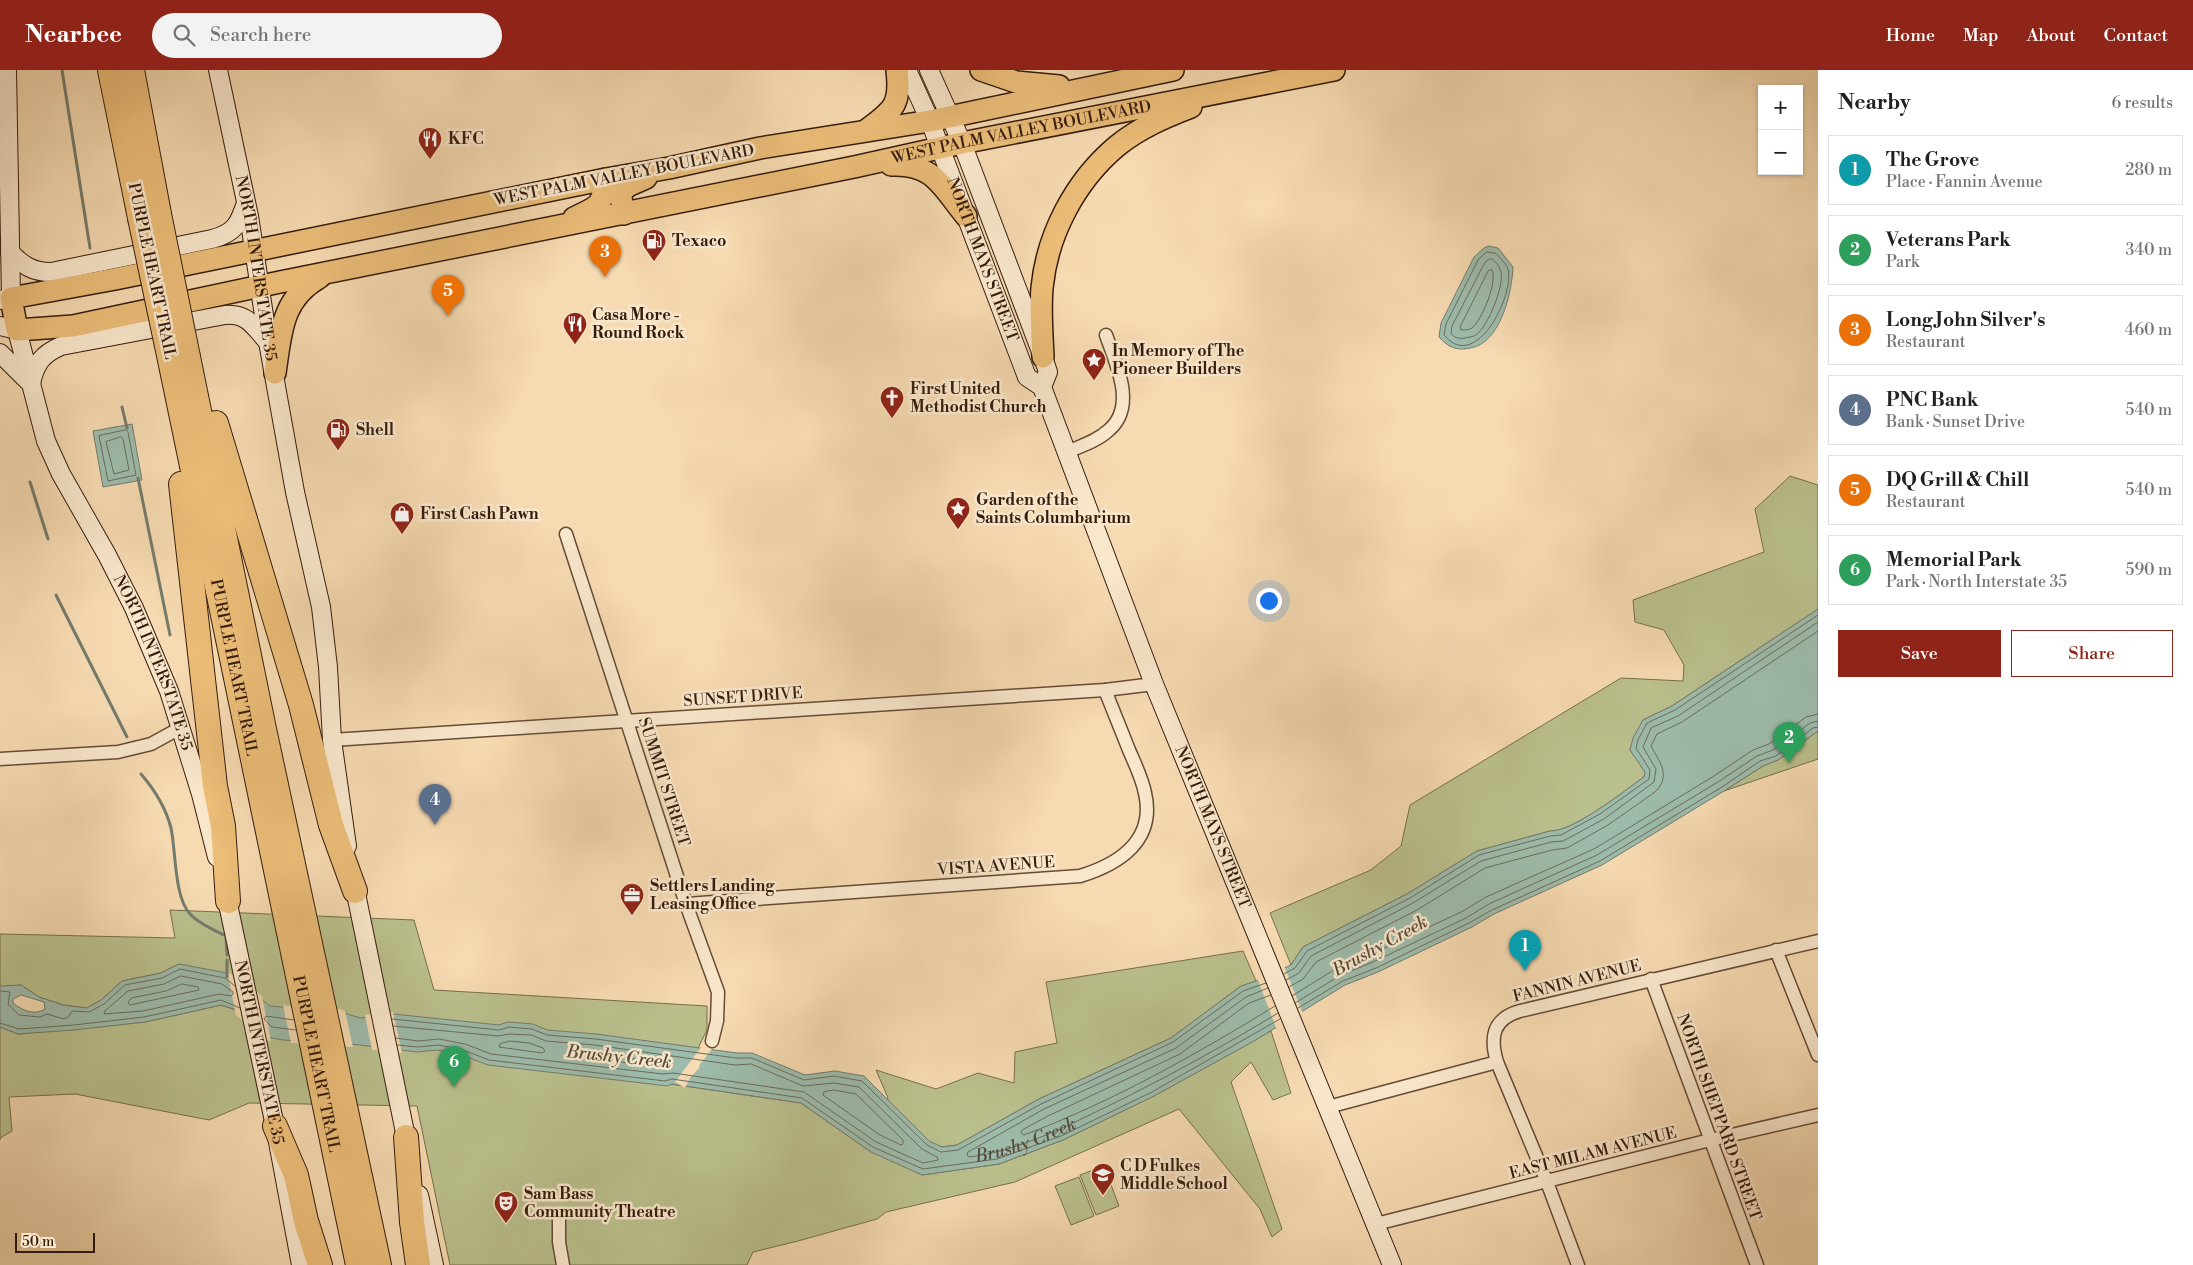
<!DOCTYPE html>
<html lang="en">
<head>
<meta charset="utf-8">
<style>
	body { margin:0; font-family:"Libre Bodoni",serif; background:#f2f2f2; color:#202124 }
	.controls { position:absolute; right:15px; top:15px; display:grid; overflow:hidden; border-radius:0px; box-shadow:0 1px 4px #0004 }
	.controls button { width:45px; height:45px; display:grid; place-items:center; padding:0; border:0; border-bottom:1px solid #e0e0e0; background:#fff; color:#202124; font:25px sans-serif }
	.scale { position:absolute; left:15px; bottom:12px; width:80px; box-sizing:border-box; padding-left:5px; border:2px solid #361c0d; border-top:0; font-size:14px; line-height:18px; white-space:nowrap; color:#361c0d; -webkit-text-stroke:4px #f9e7cc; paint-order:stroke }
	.you { position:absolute; left:1268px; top:530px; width:18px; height:18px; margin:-12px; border:4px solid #fff; border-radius:50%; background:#1a73e8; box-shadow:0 0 0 8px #1a73e833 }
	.badge { display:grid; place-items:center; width:32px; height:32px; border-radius:50%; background:#8f2418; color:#fff; font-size:16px; font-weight:700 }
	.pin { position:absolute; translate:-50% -41px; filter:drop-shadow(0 1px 2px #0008) }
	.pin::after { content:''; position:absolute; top:26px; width:18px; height:15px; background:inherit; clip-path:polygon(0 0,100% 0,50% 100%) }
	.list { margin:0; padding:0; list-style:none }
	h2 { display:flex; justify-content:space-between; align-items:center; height:65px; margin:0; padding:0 20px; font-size:21px }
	h2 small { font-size:16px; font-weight:400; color:#757577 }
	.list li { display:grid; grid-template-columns:32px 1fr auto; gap:15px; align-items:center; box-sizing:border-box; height:70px; margin:0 10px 10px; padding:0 10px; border:1px solid #e0e0e0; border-radius:0px }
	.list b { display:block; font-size:19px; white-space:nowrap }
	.list p { margin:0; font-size:16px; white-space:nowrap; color:#757577 }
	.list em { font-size:16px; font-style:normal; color:#757577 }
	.actions { display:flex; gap:10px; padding:15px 20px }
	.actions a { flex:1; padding:11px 0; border:1px solid #8f2418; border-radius:0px; text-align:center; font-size:18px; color:#8f2418 }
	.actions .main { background:#8f2418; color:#fff }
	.icon { flex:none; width:28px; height:28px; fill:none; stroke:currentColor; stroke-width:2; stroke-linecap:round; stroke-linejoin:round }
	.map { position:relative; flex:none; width:1818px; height:1195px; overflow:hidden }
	header { display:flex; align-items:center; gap:30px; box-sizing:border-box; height:70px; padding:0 25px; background:#8f2418; color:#fff }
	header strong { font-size:24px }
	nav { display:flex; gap:28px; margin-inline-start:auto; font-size:18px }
	.search { width:350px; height:45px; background:#f2f2f2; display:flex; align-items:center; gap:12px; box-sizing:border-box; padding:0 18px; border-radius:28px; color:#757577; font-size:19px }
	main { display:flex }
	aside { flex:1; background:#fff }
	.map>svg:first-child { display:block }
</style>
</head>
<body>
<header>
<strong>Nearbee</strong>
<div class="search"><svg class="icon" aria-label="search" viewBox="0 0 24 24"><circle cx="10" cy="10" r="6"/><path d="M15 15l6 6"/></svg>Search here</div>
<nav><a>Home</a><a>Map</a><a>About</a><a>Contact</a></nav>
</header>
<main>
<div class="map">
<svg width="1818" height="1195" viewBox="0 0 1818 1195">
	<rect width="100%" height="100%" fill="#f6dab1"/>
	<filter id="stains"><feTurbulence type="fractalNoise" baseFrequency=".004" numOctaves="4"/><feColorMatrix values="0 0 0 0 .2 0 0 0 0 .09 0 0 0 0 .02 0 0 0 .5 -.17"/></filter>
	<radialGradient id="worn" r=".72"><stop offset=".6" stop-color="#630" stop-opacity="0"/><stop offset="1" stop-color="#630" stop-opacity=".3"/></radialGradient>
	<g fill="#bac08d" stroke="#786e4d">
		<path d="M1790 406 1818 415V539L1672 636 1643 650 1630 680 1645 702 1644 707C1624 721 1573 762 1550 761L1477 781 1407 824 1303 877 1291 895 1270 843 1371 800 1401 776 1410 735 1621 608 1683 611 1684 595 1664 560 1635 552 1633 530 1764 482 1755 439Z"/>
		<polygon points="1818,661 1818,689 1724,721 1763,696 1778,690"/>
		<polygon points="170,840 414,850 434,920 707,936 707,960 698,978 671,1014 801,1033 871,1082 888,1028 876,1000 936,1019 978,1003 1014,1013 1015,982 1057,973 1046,912 1243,881 1256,911 1241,916 1171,968 1039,1029 957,1075 942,1077 902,1095 922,1105 999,1094 1063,1070 1154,1026 1271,961 1291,1023 1273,1030 1251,992 1231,1012 1282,1159 1272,1167 1260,1139 1179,1039 1015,1112 886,1142 877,1149 798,1171 753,1182 747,1195 450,1195 417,1036 249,1033 209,1050 75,1024 9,1027 12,1061 0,1068 0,1070 0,957 18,964 145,952 221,935 233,939 179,894 161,903 122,911 101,930 87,938 63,935 39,927 21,915 2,917 0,916 0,864 175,868"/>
		<polygon points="1104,1096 1119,1136 1096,1145 1080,1105"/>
		<polygon points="1079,1107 1094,1146 1071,1155 1055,1116"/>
	</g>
	<g fill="#9dbbab" stroke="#747b6c" fill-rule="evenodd">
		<path d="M1489 176 1498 178 1513 197C1512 223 1500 274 1470 278 1456 281 1448 277 1439 267L1441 253 1474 187 1484 178Z"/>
		<polygon points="132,354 142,410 103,417 93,361"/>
		<path d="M1818 539V661L1778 690 1763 696 1724 721 1602 795 1494 844 1472 857 1378 902 1345 915 1254 971 1154 1026 1063 1070 999 1094 922 1105 871 1082 801 1033 671 1014 668 1016 488 995 462 985 437 980 418 982 351 974 283 970 267 967 234 939 221 935 145 952 74 960 18 964 0 957V916L21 915 39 927 63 935 87 938 101 930 122 911 161 903 179 894 227 903 270 936 341 942 360 948 393 944 499 955 508 952 533 954 547 960 596 964 737 983H752L805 1005 835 1001 864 1006 929 1071 942 1077 957 1075 1039 1029 1171 968 1241 916 1256 911 1291 895 1303 877 1407 824 1477 781 1550 761C1573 762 1624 721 1644 707L1645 702 1630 680 1633 668 1643 650 1672 636ZM21 925 44 932 45 939C34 946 22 940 13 933V929Z"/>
	</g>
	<g fill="#f6dab1">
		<polygon points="1284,896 1303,944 1277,960 1257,908"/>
		<polygon points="227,901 262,926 271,971 265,970 236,945"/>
		<polygon points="283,935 324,942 340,939 345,941 353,977 291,973"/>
		<polygon points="393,942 402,983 372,980 365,945"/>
		<polygon points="702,976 713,978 700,994 699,998 690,1008 685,1018 675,1012"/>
	</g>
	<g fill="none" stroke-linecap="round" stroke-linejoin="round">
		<g stroke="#6a6c5c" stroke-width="1">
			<path d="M1487 182 1495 183C1499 187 1506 193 1508 199 1515 224 1476 304 1444 265L1446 254 1478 190Z"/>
			<path d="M1489 189H1492C1496 192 1500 197 1501 202 1504 217 1488 256 1476 265 1473 267 1468 267 1465 268 1459 269 1454 268 1451 263L1452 256 1484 194Z"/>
			<path d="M1492 200C1498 211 1482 250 1472 258 1469 260 1465 260 1461 260L1460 257 1488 201Z"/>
			<polygon points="126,360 128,362 136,405 108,411 99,366"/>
			<polygon points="121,367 123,369 129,400 114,404 106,372"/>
			<polyline points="1284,904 1295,898 1307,881 1410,828 1479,785 1550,766 1561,765 1600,744 1649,709 1650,700 1636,678 1638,670 1647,653 1675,640 1818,545"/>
			<polygon points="181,906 222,914 233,922 233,924 231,926 219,924 143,941 104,944 105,941 128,921 164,914"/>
			<polyline points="1286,910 1299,903 1311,886 1413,833 1481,791 1551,772 1563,771 1604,749 1654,712 1656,699 1643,677 1651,658 1678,646 1818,552"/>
			<polygon points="182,914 198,917 199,920 130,935 128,933 131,928 166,921"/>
			<path d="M1289 917 1303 909 1316 892 1417 840 1485 798 1552 780 1567 778 1608 755 1655 722C1672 706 1659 691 1651 676L1657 664 1682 652 1818 561"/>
			<path id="s1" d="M1268 918 1246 927 1176 978 1044 1039 968 1082 967 1085 969 1087C1017 1081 1061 1059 1104 1038 1164 1009 1222 977 1278 943"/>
			<polyline points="0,921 10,922 8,934 19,945 40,947 47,944 64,949 68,947 72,941 89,942 104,934 125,915 162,908 180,899 225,908 235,916"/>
			<path d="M1271 925 1249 933 1180 984 1048 1046 1022 1060 1021 1063 1024 1065C1112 1032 1195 985 1275 936"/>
			<polyline points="1292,926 1337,898 1370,885 1463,841 1486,827 1594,779 1714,706 1753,680 1769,674 1806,647 1818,644"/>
			<polyline points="1295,933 1341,905 1373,892 1466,848 1489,834 1597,785 1718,712 1757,686 1773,680 1810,653 1818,651"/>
			<polyline points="1298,938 1343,911 1376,898 1469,853 1492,840 1600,791 1722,717 1760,691 1776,686 1813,658 1818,657"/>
			<polyline points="392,949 499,960 509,957 532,959 547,965 596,969 736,988 752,988 804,1010 834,1006 862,1011 927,1075 941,1082 958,1080 1041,1034 1173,972 1243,921 1266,913"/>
			<polyline points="294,950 266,946 264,949 272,957 296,960"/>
			<polyline points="0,953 19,959 74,955 144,947 221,930 240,938"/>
			<polyline points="393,956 498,966 509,964 531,965 546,971 595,975 735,995 751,994 803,1016 834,1013 859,1017 922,1079 937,1087 938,1090 923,1093 876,1072 804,1022 673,1003 663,1004 491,984 465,974 439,969 418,971 396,968"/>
			<polygon points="510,971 529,973 543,978 545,981 542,983 499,977 500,974"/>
			<polyline points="397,975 418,977 438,975 463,980 489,990 665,1011 672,1009 802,1028 873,1077 923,1099 997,1089 1061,1066 1152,1022 1280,949"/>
			<polygon points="609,985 635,989 637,992 634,994 608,990 606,987"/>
			<polygon points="834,1020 856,1024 903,1070 903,1074 901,1075 880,1065 823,1025 824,1022"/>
		</g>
		<g stroke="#747b6c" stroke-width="3">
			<polyline points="62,0 90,178"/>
			<polyline points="122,337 127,358"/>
			<polyline points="138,408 170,565"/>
			<polyline points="30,412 48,469"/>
			<polyline points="56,525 127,667"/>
			<path d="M141 704C154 719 166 739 171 758 176 781 174 827 190 844 199 854 214 860 226 866L227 885"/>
			<polyline points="227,907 227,890"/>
		</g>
		<defs>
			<g id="minor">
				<path d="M1067 382C1081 376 1097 371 1109 360 1137 336 1116 294 1106 265"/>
				<polyline points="566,464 686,834 718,922 717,951 712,971"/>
				<polyline points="332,670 1105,620 1154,614"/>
				<polyline points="0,689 118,682 151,674 182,657"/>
				<path d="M686 834 1080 806C1119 794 1156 771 1145 723 1142 708 1135 694 1129 680 1121 660 1113 640 1105 620"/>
				<polyline points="1776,880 1818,985"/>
				<polyline points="1651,909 1757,1195"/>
				<polyline points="1328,1037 1497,992"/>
				<polyline points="559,1146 559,1172 563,1195"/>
				<polyline points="1376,1154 1710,1070 1818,1045"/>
				<path d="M1578 1195 1547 1112 1497 992C1490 968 1492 949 1520 941L1818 871"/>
			</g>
			<g id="secondary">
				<path id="s2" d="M218 0 249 146 268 272 295 422 321 537 328 597 332 670 347 776"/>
				<path id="s3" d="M907 0 930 51 1027 307 1042 317 1154 614 1392 1195"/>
				<polyline points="929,0 962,73 1043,287 1048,302 1042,317"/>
				<path d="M10 182C23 196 33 202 51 202L212 169C235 163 239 154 246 133"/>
				<polyline points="0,230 11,228 7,0"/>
				<path id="s4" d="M0 256 17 260 46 371 61 404 107 485 134 538 169 621 201 724 217 787"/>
				<polyline points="0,283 28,311"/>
				<path d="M31 314C35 294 42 284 61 276L225 245C248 243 254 257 268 272"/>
				<polyline points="353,809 408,1077"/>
				<path id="s5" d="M225 820 275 1056 301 1195"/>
				<polyline points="419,1125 434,1195"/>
			</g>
			<g id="trunk">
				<polyline points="981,0 1016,12 1059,16"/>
				<path id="s6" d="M1173 0 930 51 760 78 669 98 606 109 115 209 11 228 17 260 73 256 280 212 854 97 962 73 1334 0"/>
				<path d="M868 59C894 40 901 34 897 0"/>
				<path d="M891 95C934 93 942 117 966 146"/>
				<polyline points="624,144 621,128 622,121 628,116 646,108"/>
				<path d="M574 148C600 135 601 138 606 109"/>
				<path d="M1043 287C1042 264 1040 241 1042 218 1047 165 1075 111 1117 76 1139 58 1165 47 1191 37"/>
				<path d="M275 303C281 263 281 229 320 207"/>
			</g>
			<g id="motorway">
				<polyline points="110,0 140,148"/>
				<polyline points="132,0 159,144"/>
				<polyline points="188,287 264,659 379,1195"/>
				<path id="s7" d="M170 290 358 1195"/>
				<polyline points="216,353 301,635 331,755 355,821"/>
				<polyline points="181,414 215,716 223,756 228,831"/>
				<polyline points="275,1056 296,1105 306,1151 320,1195"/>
				<polyline points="406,1067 412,1152 418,1195"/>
			</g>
		</defs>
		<use href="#minor" stroke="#664c36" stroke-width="15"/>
		<use href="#secondary" stroke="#361c0d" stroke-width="20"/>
		<use href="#trunk" stroke="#361c0d" stroke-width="24"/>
		<use href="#motorway" stroke="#361c0d" stroke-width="26"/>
		<use href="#minor" stroke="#f9e7cc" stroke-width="12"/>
		<use href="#secondary" stroke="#f9e7cc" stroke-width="18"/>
		<use href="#trunk" stroke="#ebbd78" stroke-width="21"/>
		<use href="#motorway" stroke="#ebbd78" stroke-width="24"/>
		<defs>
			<g id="motorway-bridge">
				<polyline points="159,144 188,287"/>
				<polyline points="140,148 170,290"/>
			</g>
		</defs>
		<use href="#motorway-bridge" stroke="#361c0d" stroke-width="26" stroke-linecap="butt"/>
		<use href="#motorway-bridge" stroke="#ebbd78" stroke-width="24"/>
	</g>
	<defs>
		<symbol id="restaurant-pin" viewBox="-11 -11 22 30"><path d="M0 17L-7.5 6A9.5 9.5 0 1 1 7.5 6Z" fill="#8f2418" stroke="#f9e7cc"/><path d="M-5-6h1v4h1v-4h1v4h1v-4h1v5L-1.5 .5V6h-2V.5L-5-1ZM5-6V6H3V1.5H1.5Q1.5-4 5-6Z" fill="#fff"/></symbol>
		<symbol id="fuel-pin" viewBox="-11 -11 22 30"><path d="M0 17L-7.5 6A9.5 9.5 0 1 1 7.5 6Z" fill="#8f2418" stroke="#f9e7cc"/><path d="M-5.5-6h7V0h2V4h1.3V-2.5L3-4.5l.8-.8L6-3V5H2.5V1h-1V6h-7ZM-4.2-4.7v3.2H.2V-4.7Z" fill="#fff"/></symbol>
		<symbol id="sight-pin" viewBox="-11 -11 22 30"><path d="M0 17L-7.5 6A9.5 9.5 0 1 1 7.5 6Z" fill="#8f2418" stroke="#f9e7cc"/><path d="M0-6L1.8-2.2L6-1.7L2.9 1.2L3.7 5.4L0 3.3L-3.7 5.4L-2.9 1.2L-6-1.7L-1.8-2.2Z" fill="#fff"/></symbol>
		<symbol id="church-pin" viewBox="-11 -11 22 30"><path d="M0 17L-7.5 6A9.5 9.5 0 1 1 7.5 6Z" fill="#8f2418" stroke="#f9e7cc"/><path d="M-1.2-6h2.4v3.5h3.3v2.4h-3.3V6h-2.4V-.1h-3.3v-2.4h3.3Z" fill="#fff"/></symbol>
		<symbol id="shop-pin" viewBox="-11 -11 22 30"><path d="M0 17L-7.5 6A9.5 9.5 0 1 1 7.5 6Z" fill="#8f2418" stroke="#f9e7cc"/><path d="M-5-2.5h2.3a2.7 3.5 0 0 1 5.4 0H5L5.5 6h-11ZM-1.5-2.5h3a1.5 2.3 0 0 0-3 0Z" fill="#fff"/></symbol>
		<symbol id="office-pin" viewBox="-11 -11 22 30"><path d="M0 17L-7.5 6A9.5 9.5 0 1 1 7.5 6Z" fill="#8f2418" stroke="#f9e7cc"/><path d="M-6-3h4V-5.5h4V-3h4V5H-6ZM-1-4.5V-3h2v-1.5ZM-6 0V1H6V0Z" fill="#fff"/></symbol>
		<symbol id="school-pin" viewBox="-11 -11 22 30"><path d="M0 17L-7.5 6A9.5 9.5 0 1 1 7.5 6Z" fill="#8f2418" stroke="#f9e7cc"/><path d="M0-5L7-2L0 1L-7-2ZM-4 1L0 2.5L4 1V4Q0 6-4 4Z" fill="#fff"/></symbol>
		<symbol id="theatre-pin" viewBox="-11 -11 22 30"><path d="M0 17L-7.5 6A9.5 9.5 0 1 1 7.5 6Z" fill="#8f2418" stroke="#f9e7cc"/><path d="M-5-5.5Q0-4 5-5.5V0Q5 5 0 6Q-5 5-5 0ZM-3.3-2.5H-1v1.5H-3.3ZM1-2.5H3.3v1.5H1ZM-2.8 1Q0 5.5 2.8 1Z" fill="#fff"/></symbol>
	</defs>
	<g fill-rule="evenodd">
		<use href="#restaurant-pin" x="416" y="55" width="28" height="38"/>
		<use href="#fuel-pin" x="640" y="157" width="28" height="38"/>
		<use href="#restaurant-pin" x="561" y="240" width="28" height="38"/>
		<use href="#sight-pin" x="1080" y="276" width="28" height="38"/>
		<use href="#church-pin" x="878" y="314" width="28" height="38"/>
		<use href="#fuel-pin" x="324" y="346" width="28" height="38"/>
		<use href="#sight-pin" x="944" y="425" width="28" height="38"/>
		<use href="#shop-pin" x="388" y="430" width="28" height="38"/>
		<use href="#office-pin" x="618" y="811" width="28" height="38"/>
		<use href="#school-pin" x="1089" y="1091" width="28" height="38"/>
		<use href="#theatre-pin" x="492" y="1119" width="28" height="38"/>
	</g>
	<g text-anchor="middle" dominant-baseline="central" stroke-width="5" stroke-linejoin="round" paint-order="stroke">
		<g font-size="16" fill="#361c0d" stroke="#f9e7cc">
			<text stroke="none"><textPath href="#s6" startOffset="2241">WEST PALM VALLEY BOULEVARD</textPath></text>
			<text transform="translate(624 105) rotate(-11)">WEST PALM VALLEY BOULEVARD</text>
			<text stroke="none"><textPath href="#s3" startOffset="204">NORTH MAYS STREET</textPath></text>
			<text stroke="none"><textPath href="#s2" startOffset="202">NORTH INTERSTATE 35</textPath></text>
			<text transform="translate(152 201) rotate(78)">PURPLE HEART TRAIL</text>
			<text stroke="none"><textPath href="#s4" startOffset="379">NORTH INTERSTATE 35</textPath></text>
			<text stroke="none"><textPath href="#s7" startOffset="314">PURPLE HEART TRAIL</textPath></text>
			<text transform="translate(743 627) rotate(-4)">SUNSET DRIVE</text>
			<text transform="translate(664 712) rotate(72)">SUMMIT STREET</text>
			<text stroke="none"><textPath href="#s3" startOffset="820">NORTH MAYS STREET</textPath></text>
			<text transform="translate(996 796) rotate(-4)">VISTA AVENUE</text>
			<text transform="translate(1577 911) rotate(-14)">FANNIN AVENUE</text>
			<text stroke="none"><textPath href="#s5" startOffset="166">NORTH INTERSTATE 35</textPath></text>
			<text stroke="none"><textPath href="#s7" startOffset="719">PURPLE HEART TRAIL</textPath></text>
			<text transform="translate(1719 1047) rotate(70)">NORTH SHEPPARD STREET</text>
			<text transform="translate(1593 1083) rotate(-14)">EAST MILAM AVENUE</text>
		</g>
		<g font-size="16" font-weight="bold" fill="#361c0d" stroke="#f9e7cc" text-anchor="start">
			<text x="448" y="69">KFC</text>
			<text x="672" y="171">Texaco</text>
			<text x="592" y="245">Casa More -<tspan x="592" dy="18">Round Rock</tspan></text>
			<text x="1112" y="281">In Memory of The<tspan x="1112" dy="18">Pioneer Builders</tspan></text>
			<text x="910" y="319">First United<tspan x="910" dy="18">Methodist Church</tspan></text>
			<text x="356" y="360">Shell</text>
			<text x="976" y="430">Garden of the<tspan x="976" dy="18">Saints Columbarium</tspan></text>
			<text x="420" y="444">First Cash Pawn</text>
			<text x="650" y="816">Settlers Landing<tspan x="650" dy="18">Leasing Office</tspan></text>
			<text x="1120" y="1096">C D Fulkes<tspan x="1120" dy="18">Middle School</tspan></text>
			<text x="524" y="1124">Sam Bass<tspan x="524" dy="18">Community Theatre</tspan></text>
		</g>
		<g font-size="18" font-style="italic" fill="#554c3c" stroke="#f9e7cc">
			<text transform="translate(1380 876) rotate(-29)">Brushy Creek</text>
			<text transform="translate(619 987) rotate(6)">Brushy Creek</text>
			<text stroke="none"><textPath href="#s1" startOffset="408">Brushy Creek</textPath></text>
		</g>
	</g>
	<rect width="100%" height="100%" filter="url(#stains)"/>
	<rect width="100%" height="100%" fill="url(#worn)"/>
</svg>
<div class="controls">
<button>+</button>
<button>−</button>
</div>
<div class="scale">50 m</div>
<div class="you"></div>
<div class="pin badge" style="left:1525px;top:901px;background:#0f9aa8">1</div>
<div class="pin badge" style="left:1789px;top:693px;background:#2e9e5b">2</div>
<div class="pin badge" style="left:605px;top:207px;background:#e8710a">3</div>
<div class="pin badge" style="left:435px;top:755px;background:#5c6f8a">4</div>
<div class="pin badge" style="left:448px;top:246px;background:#e8710a">5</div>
<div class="pin badge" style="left:454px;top:1017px;background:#2e9e5b">6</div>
</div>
<aside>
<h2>Nearby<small>6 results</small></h2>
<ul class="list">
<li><span class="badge" style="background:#0f9aa8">1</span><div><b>The Grove</b><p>Place · Fannin Avenue</p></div><em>280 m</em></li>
<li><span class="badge" style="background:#2e9e5b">2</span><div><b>Veterans Park</b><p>Park</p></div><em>340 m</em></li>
<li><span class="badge" style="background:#e8710a">3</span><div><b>Long John Silver's</b><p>Restaurant</p></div><em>460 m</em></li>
<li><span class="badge" style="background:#5c6f8a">4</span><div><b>PNC Bank</b><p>Bank · Sunset Drive</p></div><em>540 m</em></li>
<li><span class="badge" style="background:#e8710a">5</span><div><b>DQ Grill &amp; Chill</b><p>Restaurant</p></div><em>540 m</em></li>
<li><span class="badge" style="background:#2e9e5b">6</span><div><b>Memorial Park</b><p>Park · North Interstate 35</p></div><em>590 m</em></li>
</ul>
<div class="actions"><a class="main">Save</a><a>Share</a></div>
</aside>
</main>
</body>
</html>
